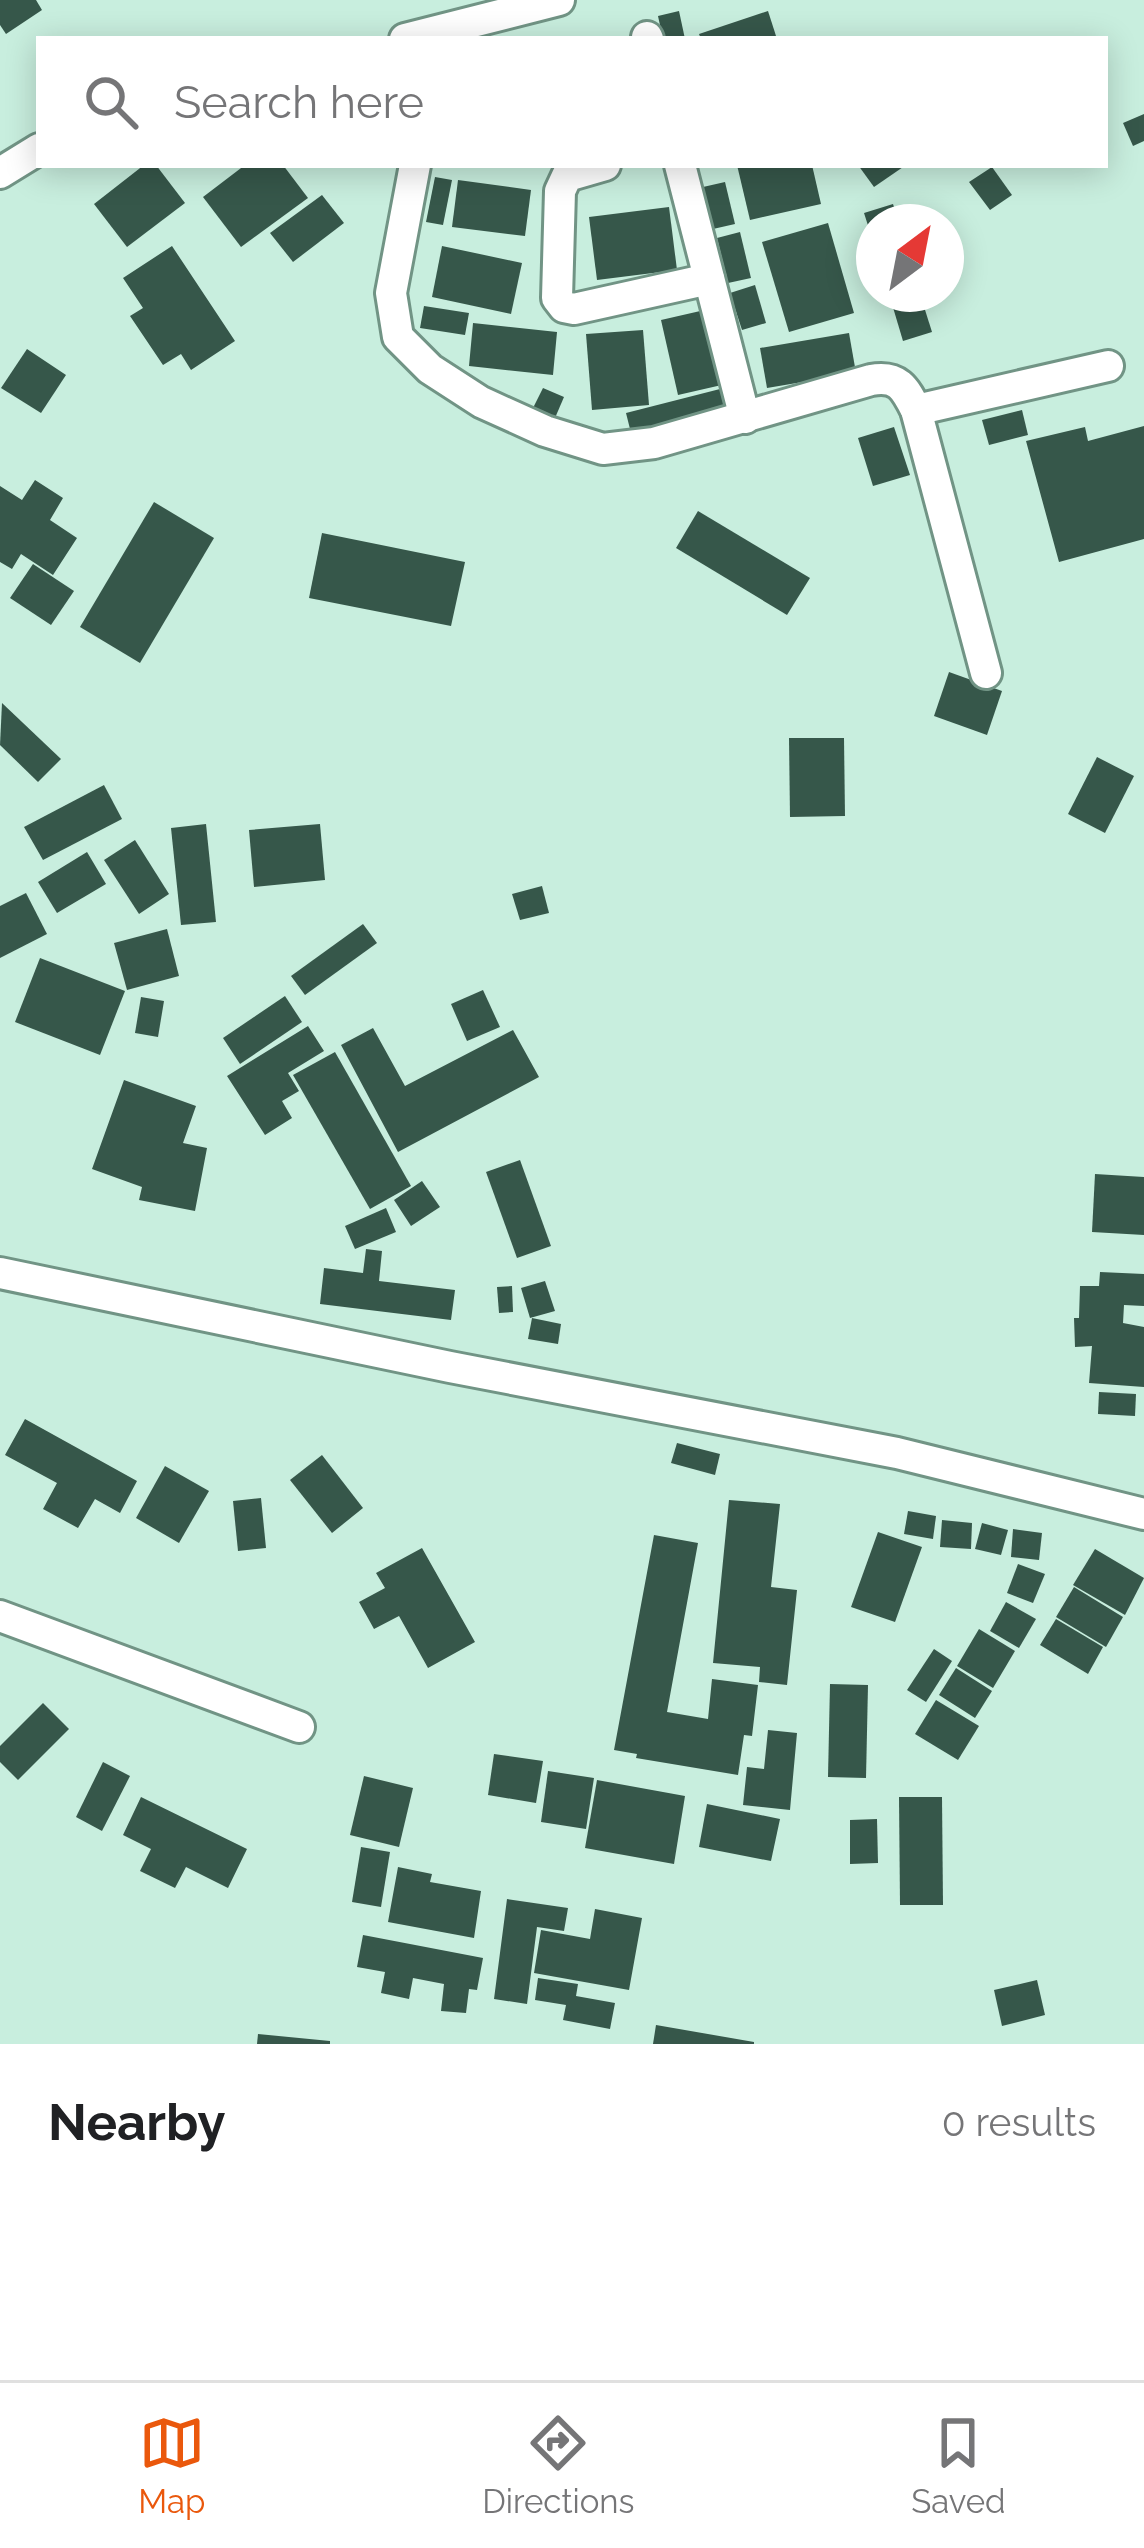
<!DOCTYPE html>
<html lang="en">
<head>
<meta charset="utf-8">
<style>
	body { margin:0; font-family:Raleway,sans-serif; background:#f6f6f6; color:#202124 }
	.compass { position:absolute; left:856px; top:204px; width:108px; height:108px; border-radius:50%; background:#fff; box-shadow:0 6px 30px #0003; rotate:32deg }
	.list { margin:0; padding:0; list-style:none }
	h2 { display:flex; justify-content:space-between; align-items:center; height:156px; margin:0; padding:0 48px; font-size:51px }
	h2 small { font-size:39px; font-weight:400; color:#757577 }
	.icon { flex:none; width:66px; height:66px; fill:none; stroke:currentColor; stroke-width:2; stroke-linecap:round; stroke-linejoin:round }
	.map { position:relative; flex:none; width:1144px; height:2044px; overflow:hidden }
	.search { position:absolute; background:#fff; box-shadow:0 6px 30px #0003; left:36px; right:36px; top:36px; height:132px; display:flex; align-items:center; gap:30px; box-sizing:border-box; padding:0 42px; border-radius:0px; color:#757577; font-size:45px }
	.sheet { height:336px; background:#fff }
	nav { display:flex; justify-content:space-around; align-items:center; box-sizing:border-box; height:168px; border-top:3px solid #e0e0e0; background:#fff; font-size:33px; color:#757577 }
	nav a { display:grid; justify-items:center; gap:6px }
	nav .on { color:#ea580c }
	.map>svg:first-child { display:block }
</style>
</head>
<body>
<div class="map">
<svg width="1144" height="2044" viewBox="0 0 1144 2044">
	<rect width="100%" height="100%" fill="#c8eede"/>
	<g fill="#36574a">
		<polygon points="0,0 36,0 42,10 6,34 0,25"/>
		<polygon points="679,11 685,39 663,39 658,16"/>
		<polygon points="768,11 777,39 701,39 699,34"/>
		<polygon points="1144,114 1144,141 1133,146 1123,123"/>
		<polygon points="144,165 156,165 185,203 127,247 94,204"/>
		<polygon points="245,165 283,165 308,198 241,247 203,197"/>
		<polygon points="737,165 812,165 821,204 750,220"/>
		<polygon points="858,165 906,165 874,187"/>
		<polygon points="992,167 1012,195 990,210 969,182"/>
		<polygon points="435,177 452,180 443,225 426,222"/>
		<polygon points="458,180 531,190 525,236 452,227"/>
		<polygon points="725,182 735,224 713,229 703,187"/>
		<polygon points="322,195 344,223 293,262 270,233"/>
		<polygon points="893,204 899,222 874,222 873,241 864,213"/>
		<polygon points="669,207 677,270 597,280 589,217"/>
		<polygon points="828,223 854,313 789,332 762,242"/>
		<polygon points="740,232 751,278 728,283 717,238"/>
		<polygon points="172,246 235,341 191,370 181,354 163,365 130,316 143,308 123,278"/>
		<polygon points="442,246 522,263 511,314 432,297"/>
		<polygon points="755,285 766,323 742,330 730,293"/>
		<polygon points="889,294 920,294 932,332 903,341"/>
		<polygon points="424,306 469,313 465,335 420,328"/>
		<polygon points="709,309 726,384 678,395 661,320"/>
		<polygon points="473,323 557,332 553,375 469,366"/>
		<polygon points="643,330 649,405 592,410 586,334"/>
		<polygon points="849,333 856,373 767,388 760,348"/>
		<polygon points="27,349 66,375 41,413 1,388"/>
		<polygon points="543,388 564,397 555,418 533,408"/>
		<polygon points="720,389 726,413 632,437 626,413"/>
		<polygon points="1022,410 1028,435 989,445 982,420"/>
		<polygon points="1144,426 1144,539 1059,562 1026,441 1085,427 1088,441"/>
		<polygon points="894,427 910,475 873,486 858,438"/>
		<polygon points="35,480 63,498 50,520 77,538 53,575 21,554 12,569 0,562 0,486 22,500"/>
		<polygon points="154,502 214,538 140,663 80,627"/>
		<polygon points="698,511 810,578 787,615 676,548"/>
		<polygon points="322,533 465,562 451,626 309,598"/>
		<polygon points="33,564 74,591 51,625 10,598"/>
		<polygon points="949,672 1002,691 987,735 934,716"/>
		<polygon points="2,703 61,759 38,782 0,745"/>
		<polygon points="789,738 844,738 845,816 790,817"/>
		<polygon points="1097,757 1134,776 1105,833 1068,814"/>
		<polygon points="104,785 122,819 43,860 24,827"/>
		<polygon points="206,824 216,922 181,925 171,828"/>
		<polygon points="320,824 325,880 254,887 249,830"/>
		<polygon points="135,840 169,894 139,914 104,860"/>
		<polygon points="87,852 106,884 57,913 38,882"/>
		<polygon points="542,886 549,913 520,920 512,894"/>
		<polygon points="26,893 47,934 0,958 0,906"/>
		<polygon points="363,924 377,943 305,995 291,976"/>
		<polygon points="167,929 179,976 127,990 114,943"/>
		<polygon points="40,958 125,991 100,1055 15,1022"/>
		<polygon points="483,990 500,1027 467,1041 451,1004"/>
		<polygon points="285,996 302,1022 240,1064 223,1038"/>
		<polygon points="141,997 164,1001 158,1037 135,1033"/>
		<polygon points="308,1026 324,1051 288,1073 299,1091 282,1101 292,1118 265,1135 227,1076"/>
		<polygon points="373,1028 405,1086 513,1030 539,1077 398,1152 341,1045"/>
		<polygon points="335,1052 411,1186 370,1209 293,1075"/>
		<polygon points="124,1080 196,1106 183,1143 207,1148 195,1211 139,1200 142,1187 92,1169"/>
		<polygon points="520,1160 551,1246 517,1258 486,1172"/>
		<polygon points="1095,1174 1144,1177 1144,1235 1092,1232"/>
		<polygon points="422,1181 440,1207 411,1226 394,1200"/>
		<polygon points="386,1208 396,1232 355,1249 345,1226"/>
		<polygon points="366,1249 382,1251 379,1281 455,1290 451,1320 320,1304 324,1268 363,1273"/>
		<polygon points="1100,1272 1144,1274 1144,1306 1124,1305 1123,1323 1144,1327 1144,1387 1089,1383 1092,1346 1075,1347 1074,1318 1079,1318 1080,1286 1099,1286"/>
		<polygon points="545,1281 555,1311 530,1318 521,1288"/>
		<polygon points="512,1286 513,1312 499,1313 497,1287"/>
		<polygon points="532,1318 561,1324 558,1344 528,1339"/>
		<polygon points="1099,1392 1136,1394 1135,1416 1098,1414"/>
		<polygon points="25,1419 137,1481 120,1513 95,1499 78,1528 43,1509 57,1483 5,1455"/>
		<polygon points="677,1443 720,1454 715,1475 671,1463"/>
		<polygon points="322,1455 363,1508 332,1533 290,1480"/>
		<polygon points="165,1466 209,1491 179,1543 136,1518"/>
		<polygon points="261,1498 266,1548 238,1551 233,1501"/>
		<polygon points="729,1500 780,1504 771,1587 797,1590 787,1685 759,1682 760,1667 713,1663"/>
		<polygon points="908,1511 936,1516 933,1539 904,1534"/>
		<polygon points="942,1520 972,1523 971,1549 940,1547"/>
		<polygon points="982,1523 1008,1530 1001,1555 975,1549"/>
		<polygon points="1013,1529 1042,1533 1039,1560 1011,1557"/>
		<polygon points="878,1532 922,1547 895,1622 851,1607"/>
		<polygon points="654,1535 698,1543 667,1712 708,1719 712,1679 758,1685 752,1736 744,1735 738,1775 636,1758 637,1754 614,1750"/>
		<polygon points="422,1548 475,1642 428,1668 399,1616 374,1629 359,1602 385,1588 376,1573"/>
		<polygon points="1095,1549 1144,1578 1125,1615 1073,1585"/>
		<polygon points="1018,1564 1045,1574 1033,1603 1007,1593"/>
		<polygon points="1074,1587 1123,1617 1106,1647 1056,1617"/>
		<polygon points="1006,1602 1036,1619 1019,1648 990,1631"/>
		<polygon points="1056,1619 1103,1647 1088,1674 1040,1645"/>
		<polygon points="979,1629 1015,1651 993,1688 957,1666"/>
		<polygon points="934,1649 952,1661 926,1702 907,1690"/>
		<polygon points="956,1668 992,1691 975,1718 939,1695"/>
		<polygon points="830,1684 868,1685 866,1778 828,1777"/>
		<polygon points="936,1700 979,1726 958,1760 915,1734"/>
		<polygon points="43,1703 69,1729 18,1780 0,1762 0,1746"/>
		<polygon points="768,1730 797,1733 790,1810 743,1805 747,1767 764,1769"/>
		<polygon points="494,1754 543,1761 536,1803 488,1795"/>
		<polygon points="103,1762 130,1776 102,1831 76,1817"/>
		<polygon points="548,1771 594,1778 586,1829 541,1822"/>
		<polygon points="364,1776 413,1788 399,1847 350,1835"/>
		<polygon points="597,1780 685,1796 674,1864 585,1848"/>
		<polygon points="141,1797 247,1849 228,1888 186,1867 175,1888 140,1871 151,1849 123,1835"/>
		<polygon points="899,1797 942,1797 943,1905 900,1905"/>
		<polygon points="707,1804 780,1819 771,1861 699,1847"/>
		<polygon points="877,1819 878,1863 850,1864 850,1820"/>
		<polygon points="361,1847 390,1852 381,1907 352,1902"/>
		<polygon points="398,1867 432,1874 430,1882 481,1891 474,1938 388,1922"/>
		<polygon points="507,1899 568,1908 564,1931 537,1927 527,2004 494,1999"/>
		<polygon points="595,1909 642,1918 629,1990 534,1973 541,1930 590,1939"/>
		<polygon points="363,1935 483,1958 477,1990 469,1989 466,2013 441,2011 444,1984 413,1978 409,1999 381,1993 385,1972 357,1967"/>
		<polygon points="538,1978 578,1984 576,1996 615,2003 610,2029 563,2020 566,2005 535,2000"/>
		<polygon points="1037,1980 1045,2015 1002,2026 994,1990"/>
		<polygon points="656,2025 754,2042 754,2044 653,2044"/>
		<polygon points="258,2034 330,2041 330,2044 257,2044"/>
	</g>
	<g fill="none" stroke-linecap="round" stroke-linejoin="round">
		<defs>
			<g id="minor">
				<polyline points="647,37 648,39"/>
				<polyline points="405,39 559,0"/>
				<path d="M415 165 391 293 398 337 430 369 481 402 545 431 603 449 654 443 871 380C898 375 905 388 916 410L986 673"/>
				<polyline points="605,165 567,176 560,191 557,298 564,307 574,309 709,279"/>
				<polyline points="680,165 745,418"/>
				<polyline points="0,173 39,149"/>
				<polyline points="916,410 1108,366"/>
				<polyline points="0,1273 450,1367 897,1453 1144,1514"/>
				<polyline points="0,1616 299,1727"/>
			</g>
		</defs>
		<use href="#minor" stroke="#719485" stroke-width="36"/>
		<use href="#minor" stroke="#fff" stroke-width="30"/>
	</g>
</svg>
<svg class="compass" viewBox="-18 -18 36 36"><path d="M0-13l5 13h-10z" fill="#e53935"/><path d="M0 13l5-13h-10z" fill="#757577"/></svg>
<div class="search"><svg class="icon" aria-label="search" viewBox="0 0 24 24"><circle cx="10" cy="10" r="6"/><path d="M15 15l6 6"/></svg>Search here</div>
</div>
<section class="sheet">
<h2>Nearby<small>0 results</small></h2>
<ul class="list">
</ul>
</section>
<nav>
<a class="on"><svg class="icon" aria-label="map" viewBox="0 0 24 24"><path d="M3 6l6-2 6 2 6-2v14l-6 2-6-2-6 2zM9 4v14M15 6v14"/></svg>Map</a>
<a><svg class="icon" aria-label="directions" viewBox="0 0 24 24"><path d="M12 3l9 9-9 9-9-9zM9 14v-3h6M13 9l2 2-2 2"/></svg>Directions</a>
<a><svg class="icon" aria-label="saved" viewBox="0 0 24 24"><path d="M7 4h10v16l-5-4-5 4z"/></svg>Saved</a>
</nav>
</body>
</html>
